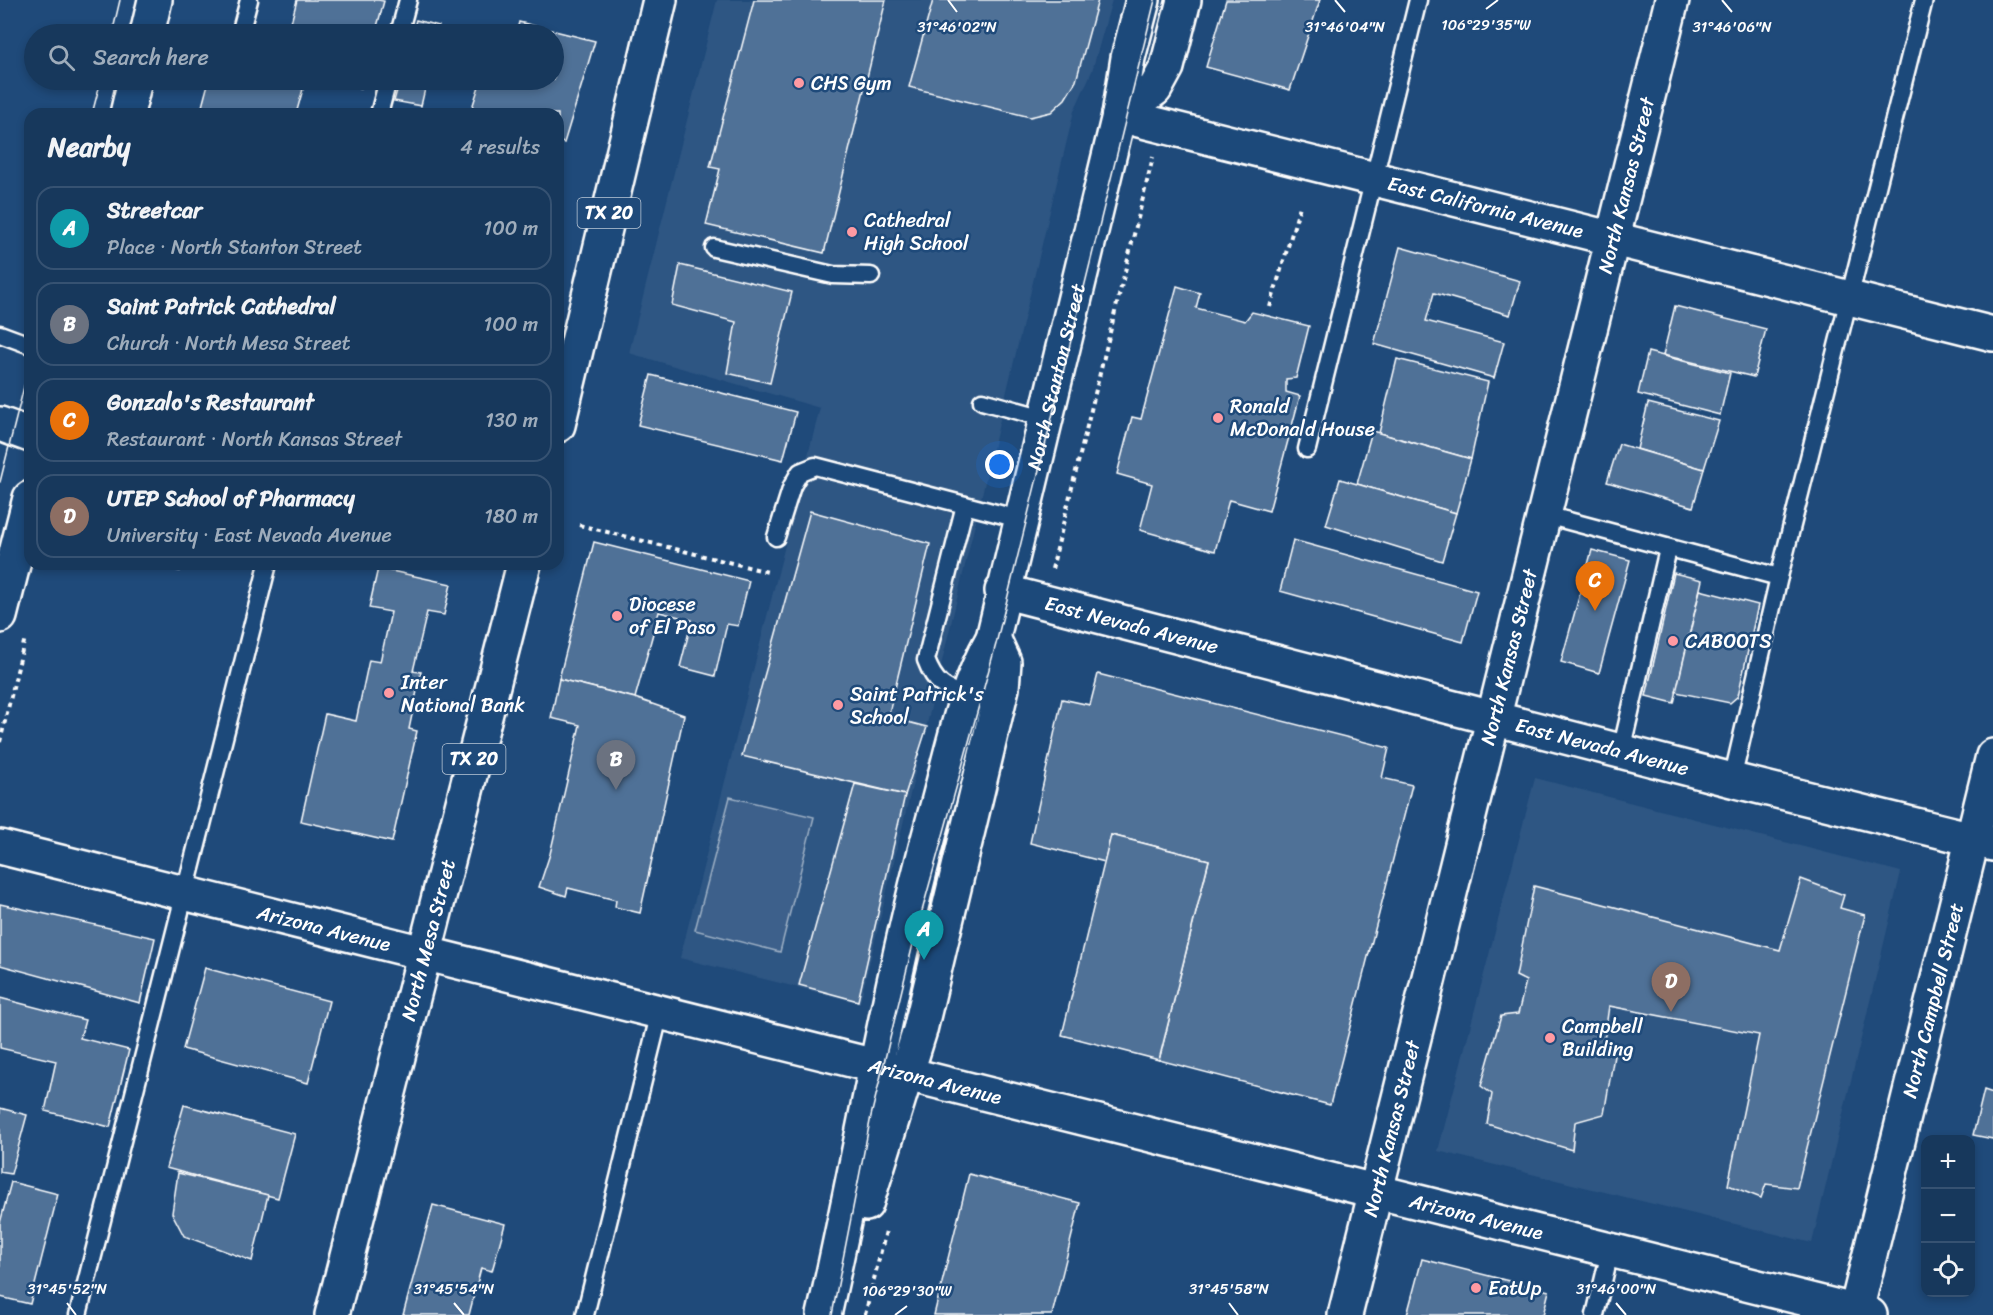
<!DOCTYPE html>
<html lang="en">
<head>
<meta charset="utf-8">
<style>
	body { margin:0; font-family:Sriracha,sans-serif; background:#244365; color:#f1f3f6 }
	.controls { position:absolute; right:18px; bottom:18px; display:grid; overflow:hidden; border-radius:12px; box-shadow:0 3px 9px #0003 }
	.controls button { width:54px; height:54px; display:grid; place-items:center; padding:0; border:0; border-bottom:2px solid #365272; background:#17385c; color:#f1f3f6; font:30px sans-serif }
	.you { position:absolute; left:1000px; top:465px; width:21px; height:21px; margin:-15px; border:4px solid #fff; border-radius:50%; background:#1a73e8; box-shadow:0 0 0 9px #1a73e833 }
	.badge { display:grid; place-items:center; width:39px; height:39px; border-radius:50%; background:#ff9aa2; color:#fff; font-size:20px; font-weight:700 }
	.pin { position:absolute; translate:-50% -50px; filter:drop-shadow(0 2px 3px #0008) }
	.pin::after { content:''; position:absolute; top:32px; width:21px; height:18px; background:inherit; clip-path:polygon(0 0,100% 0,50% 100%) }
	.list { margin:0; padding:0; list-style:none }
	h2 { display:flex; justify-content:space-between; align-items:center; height:78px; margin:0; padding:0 24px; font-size:26px }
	h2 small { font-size:20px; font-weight:400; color:#9eacbb }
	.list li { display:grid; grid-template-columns:39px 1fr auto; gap:18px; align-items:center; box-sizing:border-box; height:84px; margin:0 12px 12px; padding:0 12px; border:2px solid #365272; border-radius:18px }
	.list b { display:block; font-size:22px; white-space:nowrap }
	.list p { margin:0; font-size:20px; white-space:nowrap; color:#9eacbb }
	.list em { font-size:20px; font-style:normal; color:#9eacbb }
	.icon { flex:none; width:33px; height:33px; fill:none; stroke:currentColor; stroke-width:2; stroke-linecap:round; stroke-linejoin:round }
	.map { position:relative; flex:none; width:1993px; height:1315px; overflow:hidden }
	.search { position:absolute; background:#17385c; box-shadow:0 3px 9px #0003; left:24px; top:24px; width:540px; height:66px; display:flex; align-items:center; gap:15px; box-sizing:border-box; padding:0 21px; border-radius:33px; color:#9eacbb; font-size:22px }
	.panel { position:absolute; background:#17385c; box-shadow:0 3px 9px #0003; left:24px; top:108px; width:540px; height:462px; border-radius:18px }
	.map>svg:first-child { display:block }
</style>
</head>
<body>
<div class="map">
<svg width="1993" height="1315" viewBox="0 0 1993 1315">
	<rect width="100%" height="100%" fill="#1f4a7a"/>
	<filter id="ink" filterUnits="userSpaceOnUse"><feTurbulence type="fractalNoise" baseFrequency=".0167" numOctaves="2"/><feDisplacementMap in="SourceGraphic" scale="12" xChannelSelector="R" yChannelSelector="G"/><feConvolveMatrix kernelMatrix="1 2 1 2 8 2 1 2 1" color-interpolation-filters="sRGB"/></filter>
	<g filter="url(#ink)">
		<g fill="#2e5683">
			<polygon points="717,0 1112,0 1092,71 1074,111 860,1003 680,958 820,408 629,353"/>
			<polygon points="1535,778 1901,872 1812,1243 1438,1151"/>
		</g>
		<polygon fill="#3c618b" stroke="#9eb0c5" stroke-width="1.5" points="730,797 814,817 780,952 695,930"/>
		<g fill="#507197" stroke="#fff" stroke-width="1.5">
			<polygon points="297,0 378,0 384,1 375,34 288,34"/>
			<polygon points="754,0 886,0 824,253 706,225 720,169 710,167"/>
			<polygon points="933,0 1098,0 1076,81 1065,99 1051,112 1030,117 909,87"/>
			<polygon points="1226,0 1320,0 1290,90 1206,67"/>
			<polygon points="416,20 439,26 437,34 412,34"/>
			<polygon points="519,22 595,41 564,143 558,141 558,114 470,114 481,80 554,80 554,34 516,34"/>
			<polygon points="209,80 266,80 303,89 296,114 200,114"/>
			<polygon points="321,80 363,80 361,89"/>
			<polygon points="400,80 427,80 421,106 394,101"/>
			<polygon points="1400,247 1520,281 1510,315 1434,293 1426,321 1504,342 1494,378 1374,344"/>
			<polygon points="680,265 792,292 770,383 727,373 736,322 672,305"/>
			<polygon points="1177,286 1200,293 1196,308 1245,321 1252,312 1309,326 1296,378 1286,379 1286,392 1300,396 1269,511 1229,500 1215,551 1140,530 1152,484 1117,474 1132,417 1141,419"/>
			<polygon points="1675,306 1766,329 1754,377 1663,355"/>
			<polygon points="1648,352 1730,373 1720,415 1638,394"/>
			<polygon points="1397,359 1488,382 1471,459 1379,433"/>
			<polygon points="651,375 796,412 783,460 638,425"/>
			<polygon points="1648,403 1719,421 1704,469 1637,449"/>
			<polygon points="1372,431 1471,459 1456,513 1357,484"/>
			<polygon points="1619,444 1704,469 1693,507 1607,482"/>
			<polygon points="1340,479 1456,513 1442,561 1326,525"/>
			<polygon points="810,511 930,544 888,717 927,727 905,795 742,756"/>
			<polygon points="1293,540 1477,591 1463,642 1280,591"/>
			<polygon points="594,542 749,581 738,626 727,624 715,676 680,667 692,620 659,612 635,698 559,679"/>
			<polygon points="1592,550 1630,560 1599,673 1561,662"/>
			<polygon points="147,564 182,564 180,571"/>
			<polygon points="378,568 451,584 444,615 427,612 413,671 421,672 409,729 417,731 392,842 301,821 325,714 356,721 369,660 380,662 391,612 369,608"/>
			<polygon points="1674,573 1702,580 1674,703 1646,696"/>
			<polygon points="1700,590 1758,605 1738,696 1730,703 1676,692"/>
			<polygon points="1098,674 1389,748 1382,778 1412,785 1330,1105 1159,1060 1209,860 1111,835 1105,862 1030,843 1062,699 1090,705"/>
			<polygon points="559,679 635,698 684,715 640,913 615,907 616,900 568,888 566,896 539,887 550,854 580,725 551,718"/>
			<polygon points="855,784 905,795 858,1001 799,985"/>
			<polygon points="1111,835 1209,860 1159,1060 1062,1035"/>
			<polygon points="1801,879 1844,895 1840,908 1865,915 1797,1188 1766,1184 1761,1198 1728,1185 1759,1035 1609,1006 1604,1041 1616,1044 1604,1114 1575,1122 1572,1150 1487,1124 1492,1094 1481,1086 1501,1016 1518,1014 1526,981 1516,976 1534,886 1780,950"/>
			<polygon points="0,904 155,938 140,1003 0,965"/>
			<polygon points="205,968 329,1001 308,1083 183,1049"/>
			<polygon points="0,998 85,1020 80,1038 129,1050 110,1127 45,1111 56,1061 0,1048"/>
			<polygon points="1984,1090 1993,1093 1993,1139 1973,1135"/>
			<polygon points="184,1105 295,1134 278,1198 166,1168"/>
			<polygon points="0,1108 27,1115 11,1174 0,1172"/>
			<polygon points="178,1173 268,1195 252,1261 184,1236 172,1213"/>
			<polygon points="969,1174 1080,1203 1052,1315 934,1315"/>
			<polygon points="11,1182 58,1194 30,1304 0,1297 0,1223"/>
			<polygon points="433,1205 505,1224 492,1271 481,1268 469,1315 403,1315"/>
			<polygon points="1422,1259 1549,1291 1543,1315 1407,1315"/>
		</g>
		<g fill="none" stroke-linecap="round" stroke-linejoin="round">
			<defs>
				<g id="lane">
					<polyline points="240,34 249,0"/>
					<polyline points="399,34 408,0"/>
					<polyline points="379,114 388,80"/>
					<polyline points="714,248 833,275 871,276"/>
					<polyline points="0,334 30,345"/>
					<polyline points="982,401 1044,418"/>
					<polyline points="1307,449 1418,0"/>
					<path d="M965 505 926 660C935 684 944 688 967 698"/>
					<polyline points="1546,515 1779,577"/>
					<polyline points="776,537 792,486 800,472 815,466 1019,519"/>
					<polyline points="1621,751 1668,549"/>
					<polyline points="1732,780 1779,577 1924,0"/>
					<polyline points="78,1315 268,564"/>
					<polyline points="585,1315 660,1012"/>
					<polyline points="1595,1315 1610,1252"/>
				</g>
				<g id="street">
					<path id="s1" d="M1119 115 1993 334"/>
					<polyline points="0,424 30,435"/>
					<path id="s2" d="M1002 591 1732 780 1993 844"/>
				</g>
				<g id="secondary">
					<polyline points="147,34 155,0"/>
					<polyline points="127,114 135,80"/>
					<polyline points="1119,115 1155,89 1167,67 1184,0"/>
					<polyline points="0,616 30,498"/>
					<path id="s3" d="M0 847 1870 1315"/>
					<polyline points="866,1204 920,1030 1002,688 1004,662 993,638"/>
					<path id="s4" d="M824 1315C862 1147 890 976 936 810 952 752 963 690 993 638L1119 115 1128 58 1143 0"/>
					<path id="s5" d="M1345 1315 1672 0"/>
					<path id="s6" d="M1855 1315 1993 756"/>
				</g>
				<g id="primary">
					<polyline points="558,425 660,0"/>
					<path id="s7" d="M332 1315 524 564"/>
				</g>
			</defs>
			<use href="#lane" stroke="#fff" stroke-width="21"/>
			<use href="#street" stroke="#fff" stroke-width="38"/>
			<use href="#secondary" stroke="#fff" stroke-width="38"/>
			<use href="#primary" stroke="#fff" stroke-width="38"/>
			<g stroke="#fff" stroke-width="4" stroke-dasharray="4.5 4.5" stroke-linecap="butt">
				<polyline points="1270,307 1300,206"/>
				<polyline points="579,525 768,572"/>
				<polyline points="1052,569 1153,157"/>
				<polyline points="0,742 25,638"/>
				<polyline points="865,1315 886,1231"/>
			</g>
			<use href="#lane" stroke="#1f4a7a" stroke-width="16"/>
			<use href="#street" stroke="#1f4a7a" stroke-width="33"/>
			<use href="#secondary" stroke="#1f4a7a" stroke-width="33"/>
			<use href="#primary" stroke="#1f4a7a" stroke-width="33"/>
			<g stroke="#fff" stroke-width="1.5">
				<polyline points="112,34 120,0"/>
				<polyline points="92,114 101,80"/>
				<polyline points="0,482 30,363"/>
				<polyline points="832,1315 871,1116 914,940 996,644 1155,0"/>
			</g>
		</g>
	</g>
	<path fill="none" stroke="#fff" stroke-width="2" d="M948 0 957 12M1335 0 1345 12M1722 0 1732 12M1486 9 1498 0M67 1303 76 1315M454 1303 464 1315M1229 1303 1238 1315M1616 1303 1626 1315M895 1315 907 1306"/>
	<g fill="#ff9aa2" stroke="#1f4a7a" stroke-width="2">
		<circle cx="799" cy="83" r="6"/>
		<circle cx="852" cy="232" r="6"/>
		<circle cx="1218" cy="418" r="6"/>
		<circle cx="617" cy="616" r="6"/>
		<circle cx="1673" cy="641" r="6"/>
		<circle cx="389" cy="693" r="6"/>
		<circle cx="838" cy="705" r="6"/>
		<circle cx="1550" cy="1038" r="6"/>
		<circle cx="1476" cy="1288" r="6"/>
	</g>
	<g text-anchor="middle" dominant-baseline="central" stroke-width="5" stroke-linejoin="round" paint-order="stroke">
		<g fill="#1f4a7a" stroke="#bcc9d7" stroke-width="1.5">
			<rect x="577.5" y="198" width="63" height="30" rx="4.5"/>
			<rect x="442.5" y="744" width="63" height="30" rx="4.5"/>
		</g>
		<g font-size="18" font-weight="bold" fill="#fff">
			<text x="609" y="213">TX 20</text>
			<text x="474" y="759">TX 20</text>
		</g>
		<g font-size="20" fill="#fff" stroke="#1f4a7a" text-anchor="start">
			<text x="811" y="83">CHS Gym</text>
			<text x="864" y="220">Cathedral<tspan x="864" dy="23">High School</tspan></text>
			<text x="1230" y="406">Ronald<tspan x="1230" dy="23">McDonald House</tspan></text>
			<text x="629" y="604">Diocese<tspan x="629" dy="23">of El Paso</tspan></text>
			<text x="1685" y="641">CABOOTS</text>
			<text x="401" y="682">Inter<tspan x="401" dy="23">National Bank</tspan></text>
			<text x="850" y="694">Saint Patrick's<tspan x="850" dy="23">School</tspan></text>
			<text x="1562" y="1026">Campbell<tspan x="1562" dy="23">Building</tspan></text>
			<text x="1488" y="1288">EatUp</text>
		</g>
		<g font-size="20" fill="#fff" stroke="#1f4a7a">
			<text stroke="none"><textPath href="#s5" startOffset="1164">North Kansas Street</textPath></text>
			<text stroke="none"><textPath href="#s1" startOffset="378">East California Avenue</textPath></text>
			<text stroke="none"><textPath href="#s4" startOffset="968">North Stanton Street</textPath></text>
			<text stroke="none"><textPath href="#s2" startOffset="134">East Nevada Avenue</textPath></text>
			<text stroke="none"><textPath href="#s5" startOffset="678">North Kansas Street</textPath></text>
			<text stroke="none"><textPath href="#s2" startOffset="620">East Nevada Avenue</textPath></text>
			<text stroke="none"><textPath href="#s3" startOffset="334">Arizona Avenue</textPath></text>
			<text stroke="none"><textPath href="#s7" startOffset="387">North Mesa Street</textPath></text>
			<text stroke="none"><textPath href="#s6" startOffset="324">North Campbell Street</textPath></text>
			<text stroke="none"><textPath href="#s3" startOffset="964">Arizona Avenue</textPath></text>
			<text stroke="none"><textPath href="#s5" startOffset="192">North Kansas Street</textPath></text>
			<text stroke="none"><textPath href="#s3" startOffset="1522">Arizona Avenue</textPath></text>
		</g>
	</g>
	<g font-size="15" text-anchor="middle" fill="#fff" stroke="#1f4a7a" stroke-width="5" stroke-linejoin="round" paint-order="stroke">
		<text x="1486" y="30">106°29'35"W</text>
		<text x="957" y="32">31°46'02"N</text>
		<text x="1345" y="32">31°46'04"N</text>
		<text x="1732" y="32">31°46'06"N</text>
		<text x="67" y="1294">31°45'52"N</text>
		<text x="454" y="1294">31°45'54"N</text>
		<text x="1229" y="1294">31°45'58"N</text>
		<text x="1616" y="1294">31°46'00"N</text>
		<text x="907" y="1296">106°29'30"W</text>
	</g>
</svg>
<div class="controls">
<button>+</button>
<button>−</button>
<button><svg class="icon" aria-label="locate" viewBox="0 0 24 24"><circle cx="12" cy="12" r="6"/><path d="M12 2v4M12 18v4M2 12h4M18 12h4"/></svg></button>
</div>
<div class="you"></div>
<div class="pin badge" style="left:924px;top:960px;background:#0f9aa8">A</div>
<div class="pin badge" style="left:616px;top:790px;background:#6b7280">B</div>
<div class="pin badge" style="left:1595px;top:611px;background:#e8710a">C</div>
<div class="pin badge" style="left:1671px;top:1012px;background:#8d6e63">D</div>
<div class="search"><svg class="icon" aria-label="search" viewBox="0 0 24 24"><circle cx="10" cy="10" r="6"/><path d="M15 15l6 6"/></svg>Search here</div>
<section class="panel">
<h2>Nearby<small>4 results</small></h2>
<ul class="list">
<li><span class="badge" style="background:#0f9aa8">A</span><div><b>Streetcar</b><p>Place · North Stanton Street</p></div><em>100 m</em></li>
<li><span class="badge" style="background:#6b7280">B</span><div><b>Saint Patrick Cathedral</b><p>Church · North Mesa Street</p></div><em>100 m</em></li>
<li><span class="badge" style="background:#e8710a">C</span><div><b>Gonzalo's Restaurant</b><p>Restaurant · North Kansas Street</p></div><em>130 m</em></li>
<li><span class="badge" style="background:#8d6e63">D</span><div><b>UTEP School of Pharmacy</b><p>University · East Nevada Avenue</p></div><em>180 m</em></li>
</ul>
</section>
</div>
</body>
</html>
